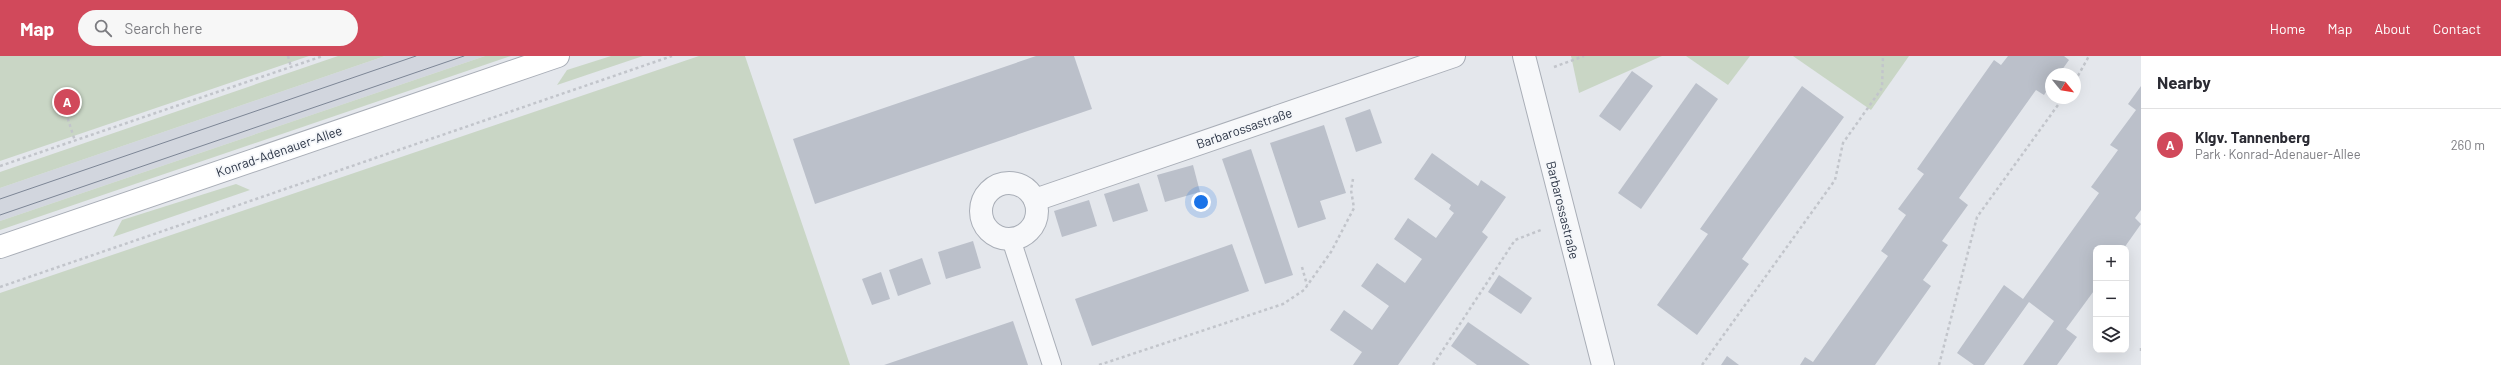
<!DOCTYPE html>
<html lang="en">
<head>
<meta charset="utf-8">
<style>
	body { margin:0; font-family:Barlow,sans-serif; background:#f7f7f7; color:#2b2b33 }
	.controls { position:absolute; right:12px; bottom:12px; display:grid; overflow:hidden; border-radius:8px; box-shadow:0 4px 16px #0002 }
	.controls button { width:36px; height:36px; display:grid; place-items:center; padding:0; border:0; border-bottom:1px solid #e1e1e2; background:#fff; color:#2b2b33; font:20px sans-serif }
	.compass { position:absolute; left:2045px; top:12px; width:36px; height:36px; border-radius:50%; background:#fff; box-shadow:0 4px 16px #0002; rotate:120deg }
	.you { position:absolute; left:1201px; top:146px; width:14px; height:14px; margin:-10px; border:3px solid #fff; border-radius:50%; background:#1a73e8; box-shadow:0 0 0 6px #1a73e833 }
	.badge { display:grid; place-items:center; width:26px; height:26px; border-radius:50%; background:#d1495b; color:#fff; font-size:13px; font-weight:700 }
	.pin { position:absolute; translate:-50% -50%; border:2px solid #fff; box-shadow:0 1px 4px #0006 }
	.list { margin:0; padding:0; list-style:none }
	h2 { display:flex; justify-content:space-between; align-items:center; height:52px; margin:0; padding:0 16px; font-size:17px }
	h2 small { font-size:13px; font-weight:400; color:#7c7c81 }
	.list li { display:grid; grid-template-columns:26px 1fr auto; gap:12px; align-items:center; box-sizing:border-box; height:72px; padding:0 16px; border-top:1px solid #e1e1e2 }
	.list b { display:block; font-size:15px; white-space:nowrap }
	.list p { margin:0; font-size:13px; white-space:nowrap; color:#7c7c81 }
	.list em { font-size:13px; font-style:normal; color:#7c7c81 }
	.icon { flex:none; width:22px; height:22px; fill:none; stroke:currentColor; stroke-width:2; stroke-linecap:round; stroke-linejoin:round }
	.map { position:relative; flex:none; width:2141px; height:309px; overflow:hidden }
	header { display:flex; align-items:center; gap:24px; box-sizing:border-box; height:56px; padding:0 20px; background:#d1495b; color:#fff }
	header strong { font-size:19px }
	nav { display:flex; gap:22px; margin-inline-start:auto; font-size:14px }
	.search { width:280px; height:36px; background:#f7f7f7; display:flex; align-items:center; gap:10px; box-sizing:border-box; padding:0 14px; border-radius:22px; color:#7c7c81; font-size:15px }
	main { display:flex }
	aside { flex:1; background:#fff }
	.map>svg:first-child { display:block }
</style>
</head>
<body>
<header>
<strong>Map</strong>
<div class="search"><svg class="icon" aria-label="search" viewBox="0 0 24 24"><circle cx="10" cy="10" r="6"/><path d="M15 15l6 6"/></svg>Search here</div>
<nav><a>Home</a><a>Map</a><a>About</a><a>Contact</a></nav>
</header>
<main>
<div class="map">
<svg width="2141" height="309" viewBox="0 0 2141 309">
	<rect width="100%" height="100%" fill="#e4e7ec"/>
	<polygon fill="#d2d6de" points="385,0 485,0 0,165 0,132"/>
	<g fill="#c9d6c5">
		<polygon points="0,0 309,0 0,105"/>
		<polygon points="338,0 385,0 0,132 0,116"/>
		<polygon points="485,0 511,0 0,174 0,165"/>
		<polygon points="611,0 643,0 557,29 567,14"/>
		<polygon points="699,0 745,0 850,309 0,309 0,237"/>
		<polygon points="1571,0 1662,0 1579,37"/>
		<polygon points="1686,0 1750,0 1728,29"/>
		<polygon points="1793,0 1909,0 1871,54"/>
		<polygon points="236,128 250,134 113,181 122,164"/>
	</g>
	<g fill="#bbc0ca">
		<polygon points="1036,0 1074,0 1092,53 815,148 793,83"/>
		<polygon points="2008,0 2064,0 2069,4 2059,18 2051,18 2051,28 2044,39 2036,34 1959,142 1968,149 1942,185 1948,189 1923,224 1931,230 1875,309 1800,309 1805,301 1813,306 1888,200 1881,195 1906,159 1898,153 1924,118 1917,113 1994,4 2001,9"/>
		<polygon points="1632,15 1653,30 1620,75 1599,60"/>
		<polygon points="1696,27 1718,43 1641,153 1618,137"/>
		<polygon points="1802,30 1844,61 1742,203 1749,208 1697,279 1657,249 1708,178 1700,173"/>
		<polygon points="2141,30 2141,154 2135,162 2141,168 2124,192 2096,192 2096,232 2066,273 2077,281 2057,309 2023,309 2054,265 2029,246 1984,309 1974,309 1957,297 2004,229 2023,243 2099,137 2091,131 2118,94 2110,89 2136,54 2128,48"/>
		<polygon points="1370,53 1382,87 1356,96 1345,62"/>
		<polygon points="1324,69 1346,137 1320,145 1326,163 1298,172 1270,87"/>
		<polygon points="1251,93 1293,219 1265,228 1222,103"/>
		<polygon points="1432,97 1478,130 1481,124 1506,141 1482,176 1488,181 1398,309 1353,309 1362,296 1330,274 1344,254 1372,274 1389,250 1361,230 1377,207 1405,227 1422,203 1394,183 1408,162 1436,182 1454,157 1449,153 1451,149 1414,123"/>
		<polygon points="1193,109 1200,136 1165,146 1157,119"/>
		<polygon points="1139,127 1148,155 1113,166 1104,138"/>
		<polygon points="1089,144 1097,170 1062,181 1054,155"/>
		<polygon points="973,185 981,212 946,223 938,196"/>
		<polygon points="1232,188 1249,235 1092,290 1075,243"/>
		<polygon points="922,202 931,228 898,240 889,214"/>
		<polygon points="881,216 890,243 872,249 862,223"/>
		<polygon points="1499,219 1532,242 1521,258 1488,236"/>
		<polygon points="1013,265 1028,309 884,309"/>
		<polygon points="1468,266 1530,309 1477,309 1451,290"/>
		<polygon points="1727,300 1739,309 1721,309"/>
	</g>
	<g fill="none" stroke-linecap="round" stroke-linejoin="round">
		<defs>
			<polyline id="lane" points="1011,183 1052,309"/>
			<g id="street">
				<polyline points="1524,0 1603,309"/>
				<circle cx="1009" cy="155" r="28"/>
				<polyline points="1035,144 1454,0"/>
			</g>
			<polyline id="secondary" points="0,191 558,0"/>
		</defs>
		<use href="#lane" stroke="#a9aeb7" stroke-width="20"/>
		<use href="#street" stroke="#a9aeb7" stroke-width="24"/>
		<use href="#secondary" stroke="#a9aeb7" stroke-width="24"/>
		<g stroke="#c2c5cb" stroke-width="2.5" stroke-dasharray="3 3" stroke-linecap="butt">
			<polyline points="288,0 291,11"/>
			<polyline points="1554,11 1584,0"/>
			<polyline points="2075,25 2089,0"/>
			<polyline points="64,51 75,85"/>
			<polyline points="0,110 323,0"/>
			<polyline points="1302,211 1307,229"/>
			<polyline points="0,231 672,0"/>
			<polyline points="2141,292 2141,296"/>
			<polyline points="1099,309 1283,248 1304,234 1331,196 1354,152 1351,134 1353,123"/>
			<polyline points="1433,309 1515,184 1541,174"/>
			<polyline points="1702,309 1835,124 1843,87 1882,32 1883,0"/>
			<polyline points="1939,309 1977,161 2063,42"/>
		</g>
		<use href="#lane" stroke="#f7f8fa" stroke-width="18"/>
		<use href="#street" stroke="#f7f8fa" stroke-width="22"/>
		<use href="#secondary" stroke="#fff" stroke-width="22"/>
		<g stroke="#7d8696" stroke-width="1">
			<polyline points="0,143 416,0"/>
			<polyline points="0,159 464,0"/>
		</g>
	</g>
	<g text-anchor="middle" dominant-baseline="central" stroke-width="3.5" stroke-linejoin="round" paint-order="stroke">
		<g font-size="13" fill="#2b3445" stroke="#f4f6f9">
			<text transform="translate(1244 72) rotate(-19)">Barbarossastraße</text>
			<text transform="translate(279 95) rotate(-19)">Konrad-Adenauer-Allee</text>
			<text transform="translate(1563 154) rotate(76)">Barbarossastraße</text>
		</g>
	</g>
</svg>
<div class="controls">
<button>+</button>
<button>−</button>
<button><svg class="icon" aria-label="layers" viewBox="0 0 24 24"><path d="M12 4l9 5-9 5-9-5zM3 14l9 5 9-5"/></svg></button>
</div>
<svg class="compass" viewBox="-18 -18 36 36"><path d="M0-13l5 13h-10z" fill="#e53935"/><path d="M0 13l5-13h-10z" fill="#7c7c81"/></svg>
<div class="you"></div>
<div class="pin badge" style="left:67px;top:46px">A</div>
</div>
<aside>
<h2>Nearby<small></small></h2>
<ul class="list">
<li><span class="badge">A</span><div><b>Klgv. Tannenberg</b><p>Park · Konrad-Adenauer-Allee</p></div><em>260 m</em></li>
</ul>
</aside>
</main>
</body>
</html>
